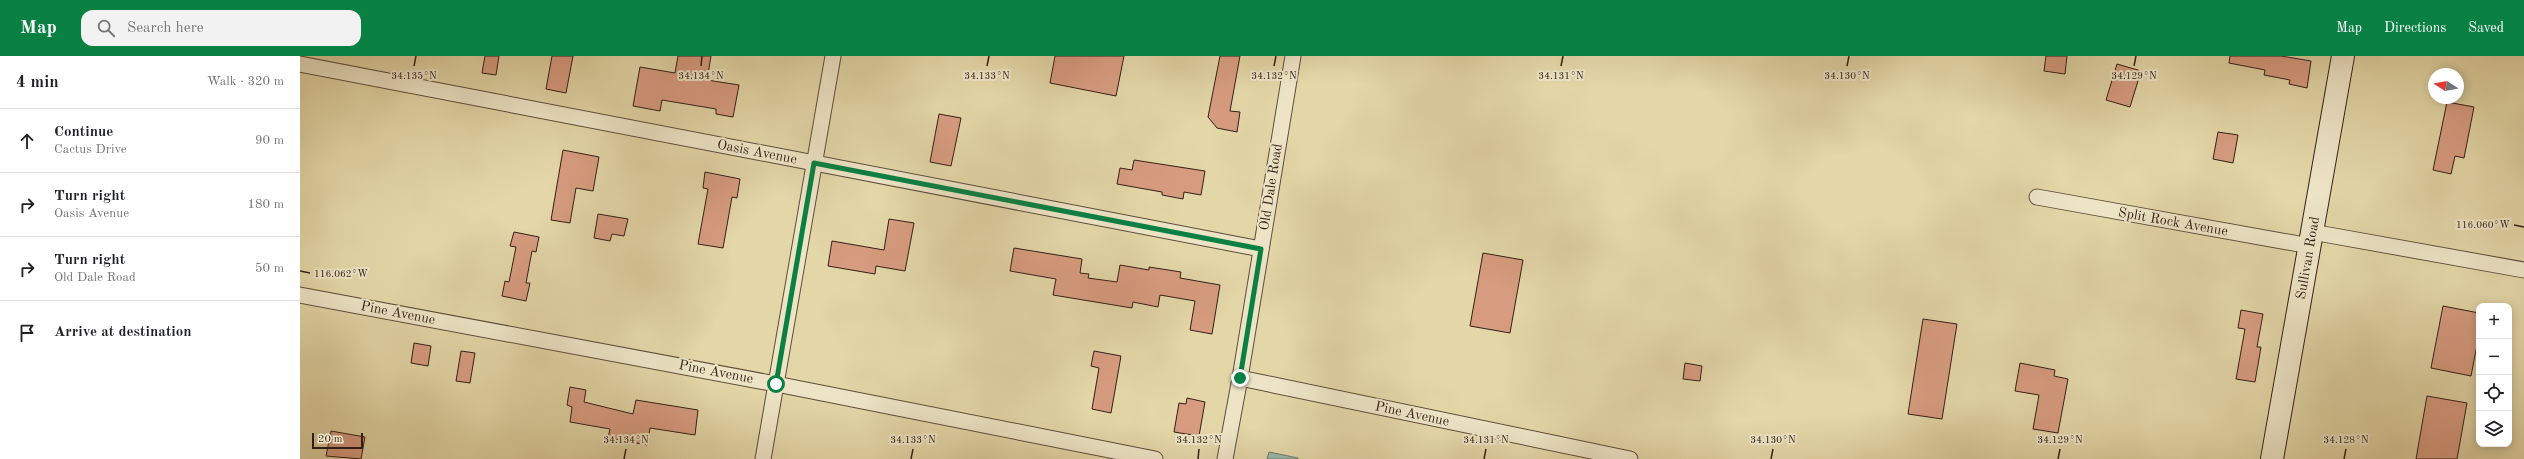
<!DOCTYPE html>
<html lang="en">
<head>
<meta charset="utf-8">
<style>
	body { margin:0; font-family:"Old Standard TT",serif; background:#f2f2f2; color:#202124 }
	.controls { position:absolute; right:12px; bottom:12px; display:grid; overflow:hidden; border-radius:8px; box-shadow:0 2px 10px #0003 }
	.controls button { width:36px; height:36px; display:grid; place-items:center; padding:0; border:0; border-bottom:1px solid #e0e0e0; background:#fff; color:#202124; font:20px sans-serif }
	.compass { position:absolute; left:2128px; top:12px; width:36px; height:36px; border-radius:50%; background:#fff; box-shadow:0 2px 10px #0003; rotate:281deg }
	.scale { position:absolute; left:12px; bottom:10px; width:51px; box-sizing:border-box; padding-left:4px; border:2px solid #321f16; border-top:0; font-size:11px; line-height:14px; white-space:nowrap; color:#321f16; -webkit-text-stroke:3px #ede4c6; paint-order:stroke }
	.stop { position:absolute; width:12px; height:12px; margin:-9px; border:3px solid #0b8043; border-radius:50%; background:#fff }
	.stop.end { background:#0b8043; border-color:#fff; box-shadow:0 1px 4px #0008 }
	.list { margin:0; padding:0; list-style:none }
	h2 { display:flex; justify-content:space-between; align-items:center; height:52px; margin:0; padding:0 16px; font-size:17px }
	h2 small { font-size:13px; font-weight:400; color:#757577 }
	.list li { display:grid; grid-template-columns:26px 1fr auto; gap:12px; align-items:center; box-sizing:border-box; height:64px; padding:0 16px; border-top:1px solid #e0e0e0 }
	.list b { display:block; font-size:15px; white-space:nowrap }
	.list p { margin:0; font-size:13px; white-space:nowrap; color:#757577 }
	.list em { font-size:13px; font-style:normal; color:#757577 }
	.icon { flex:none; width:22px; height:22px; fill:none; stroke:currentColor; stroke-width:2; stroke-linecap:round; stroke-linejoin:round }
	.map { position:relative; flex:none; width:2224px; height:403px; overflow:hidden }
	header { display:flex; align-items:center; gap:24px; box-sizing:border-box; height:56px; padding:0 20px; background:#0b8043; color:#fff }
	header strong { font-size:19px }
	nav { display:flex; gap:22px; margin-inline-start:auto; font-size:14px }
	.search { width:280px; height:36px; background:#f2f2f2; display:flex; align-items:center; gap:10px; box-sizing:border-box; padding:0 14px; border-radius:12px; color:#757577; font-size:15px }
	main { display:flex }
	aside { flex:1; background:#fff }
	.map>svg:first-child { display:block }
</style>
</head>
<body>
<header>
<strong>Map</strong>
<div class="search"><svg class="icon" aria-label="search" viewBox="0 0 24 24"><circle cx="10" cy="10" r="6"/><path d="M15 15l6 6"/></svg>Search here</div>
<nav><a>Map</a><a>Directions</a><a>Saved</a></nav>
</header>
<main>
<aside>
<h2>4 min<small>Walk · 320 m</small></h2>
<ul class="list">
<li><svg class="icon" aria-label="ahead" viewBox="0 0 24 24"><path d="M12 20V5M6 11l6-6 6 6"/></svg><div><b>Continue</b><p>Cactus Drive</p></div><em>90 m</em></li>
<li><svg class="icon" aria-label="right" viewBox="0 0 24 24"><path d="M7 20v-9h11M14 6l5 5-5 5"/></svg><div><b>Turn right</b><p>Oasis Avenue</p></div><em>180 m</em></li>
<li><svg class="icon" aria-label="right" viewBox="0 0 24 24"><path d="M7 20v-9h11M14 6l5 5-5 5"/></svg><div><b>Turn right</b><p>Old Dale Road</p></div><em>50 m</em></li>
<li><svg class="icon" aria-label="arrive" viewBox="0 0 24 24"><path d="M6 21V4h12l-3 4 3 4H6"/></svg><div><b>Arrive at destination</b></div></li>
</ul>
</aside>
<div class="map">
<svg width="2224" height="403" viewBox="0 0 2224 403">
	<rect width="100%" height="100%" fill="#e3d6a7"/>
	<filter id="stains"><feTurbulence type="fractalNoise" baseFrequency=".005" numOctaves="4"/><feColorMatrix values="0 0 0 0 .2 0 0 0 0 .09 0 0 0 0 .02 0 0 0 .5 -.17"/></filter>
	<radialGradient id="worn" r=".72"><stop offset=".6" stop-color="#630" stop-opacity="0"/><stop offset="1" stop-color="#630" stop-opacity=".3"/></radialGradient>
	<polygon fill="#95b9a9" stroke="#6d7b6e" points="969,396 998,402 998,403 967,403"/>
	<g fill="#d79c80" stroke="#321f16">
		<polygon points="185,0 199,0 196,19 182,17"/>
		<polygon points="252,0 273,0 266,37 246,33"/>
		<polygon points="378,0 411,0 407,24 439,29 433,61 416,58 416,53 362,44 360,55 333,50 340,11 375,17"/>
		<polygon points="755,0 824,0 816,40 750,27"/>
		<polygon points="920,0 940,0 930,55 940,56 937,76 917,72 908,61"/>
		<polygon points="1746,0 1767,0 1765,18 1744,15"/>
		<polygon points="1930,0 1981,0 2011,5 2007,32 1989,28 1990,24 1964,19 1965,14 1929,7"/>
		<polygon points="1817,8 1841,15 1830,51 1806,44"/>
		<polygon points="2147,46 2174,51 2164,102 2155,100 2151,118 2133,114"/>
		<polygon points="639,58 661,62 651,110 630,106"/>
		<polygon points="1918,76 1938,79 1933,107 1913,103"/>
		<polygon points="263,94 299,101 293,135 276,132 270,167 251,164"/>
		<polygon points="834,104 905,115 901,139 884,136 883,143 862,139 862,136 817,128 820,112 832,114"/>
		<polygon points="405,116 440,123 437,142 432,141 423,192 398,188 408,133 403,132"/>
		<polygon points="298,158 328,163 324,180 312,178 310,185 294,182"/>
		<polygon points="589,163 614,167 605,215 576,210 575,218 528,210 532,185 584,194"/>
		<polygon points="214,176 239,181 236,196 232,195 226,227 230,227 226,245 202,240 205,225 209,226 216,191 210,190"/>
		<polygon points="714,192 782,203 780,217 789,218 788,222 817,226 820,209 849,214 849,211 881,216 880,222 920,229 912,278 890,274 895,245 860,239 858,251 833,246 832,252 753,239 756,223 710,215"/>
		<polygon points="1183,197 1223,204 1210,277 1170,270"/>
		<polygon points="2143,250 2179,257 2179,279 2171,320 2131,312"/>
		<polygon points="1941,254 1963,258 1957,291 1961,291 1955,326 1936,323 1945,273 1938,272"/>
		<polygon points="1623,263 1657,268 1642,363 1608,358"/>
		<polygon points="114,287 131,290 128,310 111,307"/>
		<polygon points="161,295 175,297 170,327 156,325"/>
		<polygon points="794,295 821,300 811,357 792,353 799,312 791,310"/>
		<polygon points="1385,307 1402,310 1400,325 1383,323"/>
		<polygon points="1720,307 1755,314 1754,320 1768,323 1758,377 1733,373 1739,339 1715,335"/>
		<polygon points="270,331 286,334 284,346 333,358 336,344 398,354 395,379 350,372 347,389 308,382 310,373 270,366 272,351 267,349"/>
		<polygon points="2127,340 2167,347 2157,403 2116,403"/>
		<polygon points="887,342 905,346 899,380 874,376 879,347 886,348"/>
		<polygon points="31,375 65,381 61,403 26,400"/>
	</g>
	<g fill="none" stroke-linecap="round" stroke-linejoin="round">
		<defs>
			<g id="street">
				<polyline points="0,8 961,193"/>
				<polyline points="1737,141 2010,190"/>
				<polyline points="2012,176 2224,214"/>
				<polyline points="0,239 476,328 855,403"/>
				<polyline points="940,322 1330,403"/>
				<polyline points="463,403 533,0"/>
				<polyline points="925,403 940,322 993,0"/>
			</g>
			<polyline id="secondary" points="1972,403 2043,0"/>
		</defs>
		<use href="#street" stroke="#5e4d3a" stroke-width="17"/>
		<use href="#secondary" stroke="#321f16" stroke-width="24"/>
		<use href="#street" stroke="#ede4c6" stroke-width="15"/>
		<use href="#secondary" stroke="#ede4c6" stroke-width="22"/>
	</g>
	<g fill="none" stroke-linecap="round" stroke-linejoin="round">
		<polyline stroke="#0b8043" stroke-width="5" points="476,328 514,107 961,193 940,322"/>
	</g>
	<path fill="none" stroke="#321f16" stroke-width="1.5" d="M114 10 116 0M401 10 402 0M687 10 689 0M974 10 976 0M1261 10 1263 0M1547 10 1549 0M1834 10 1836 0M2214 169 2224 171M0 215 10 217M324 403 326 393M611 403 613 393M898 403 899 393M1184 403 1186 393M1471 403 1473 393M1758 403 1760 393M2044 403 2046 393"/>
	<g text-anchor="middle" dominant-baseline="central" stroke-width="4" stroke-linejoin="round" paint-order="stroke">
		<g font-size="14" fill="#321f16" stroke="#ede4c6">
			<text transform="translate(457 96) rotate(11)">Oasis Avenue</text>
			<text transform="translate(971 131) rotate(-81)">Old Dale Road</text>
			<text transform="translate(1873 166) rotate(10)">Split Rock Avenue</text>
			<text transform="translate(2008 202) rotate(-80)">Sullivan Road</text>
			<text transform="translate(98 257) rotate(11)">Pine Avenue</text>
			<text transform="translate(416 316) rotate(11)">Pine Avenue</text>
			<text transform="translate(1112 358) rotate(12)">Pine Avenue</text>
		</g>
	</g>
	<g font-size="10" text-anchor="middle" fill="#321f16" stroke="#ede4c6" stroke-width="4" stroke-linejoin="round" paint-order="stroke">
		<text x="114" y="23">34.135°N</text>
		<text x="401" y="23">34.134°N</text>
		<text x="687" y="23">34.133°N</text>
		<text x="974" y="23">34.132°N</text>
		<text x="1261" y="23">34.131°N</text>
		<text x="1547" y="23">34.130°N</text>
		<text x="1834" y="23">34.129°N</text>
		<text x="2183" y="172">116.060°W</text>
		<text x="41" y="221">116.062°W</text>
		<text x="326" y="387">34.134°N</text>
		<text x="613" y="387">34.133°N</text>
		<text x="899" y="387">34.132°N</text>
		<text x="1186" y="387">34.131°N</text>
		<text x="1473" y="387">34.130°N</text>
		<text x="1760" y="387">34.129°N</text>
		<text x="2046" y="387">34.128°N</text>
	</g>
	<rect width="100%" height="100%" filter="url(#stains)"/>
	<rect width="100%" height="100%" fill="url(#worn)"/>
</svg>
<div class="controls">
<button>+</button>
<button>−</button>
<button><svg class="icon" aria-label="locate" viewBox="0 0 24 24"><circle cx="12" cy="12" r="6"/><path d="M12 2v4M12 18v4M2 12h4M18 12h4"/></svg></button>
<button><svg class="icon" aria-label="layers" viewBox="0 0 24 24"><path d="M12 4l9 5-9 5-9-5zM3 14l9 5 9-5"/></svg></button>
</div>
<svg class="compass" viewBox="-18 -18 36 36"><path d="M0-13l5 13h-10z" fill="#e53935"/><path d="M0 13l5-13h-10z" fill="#757577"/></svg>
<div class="scale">20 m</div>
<div class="stop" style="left:476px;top:328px"></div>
<div class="stop end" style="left:940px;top:322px"></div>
</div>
</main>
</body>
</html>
